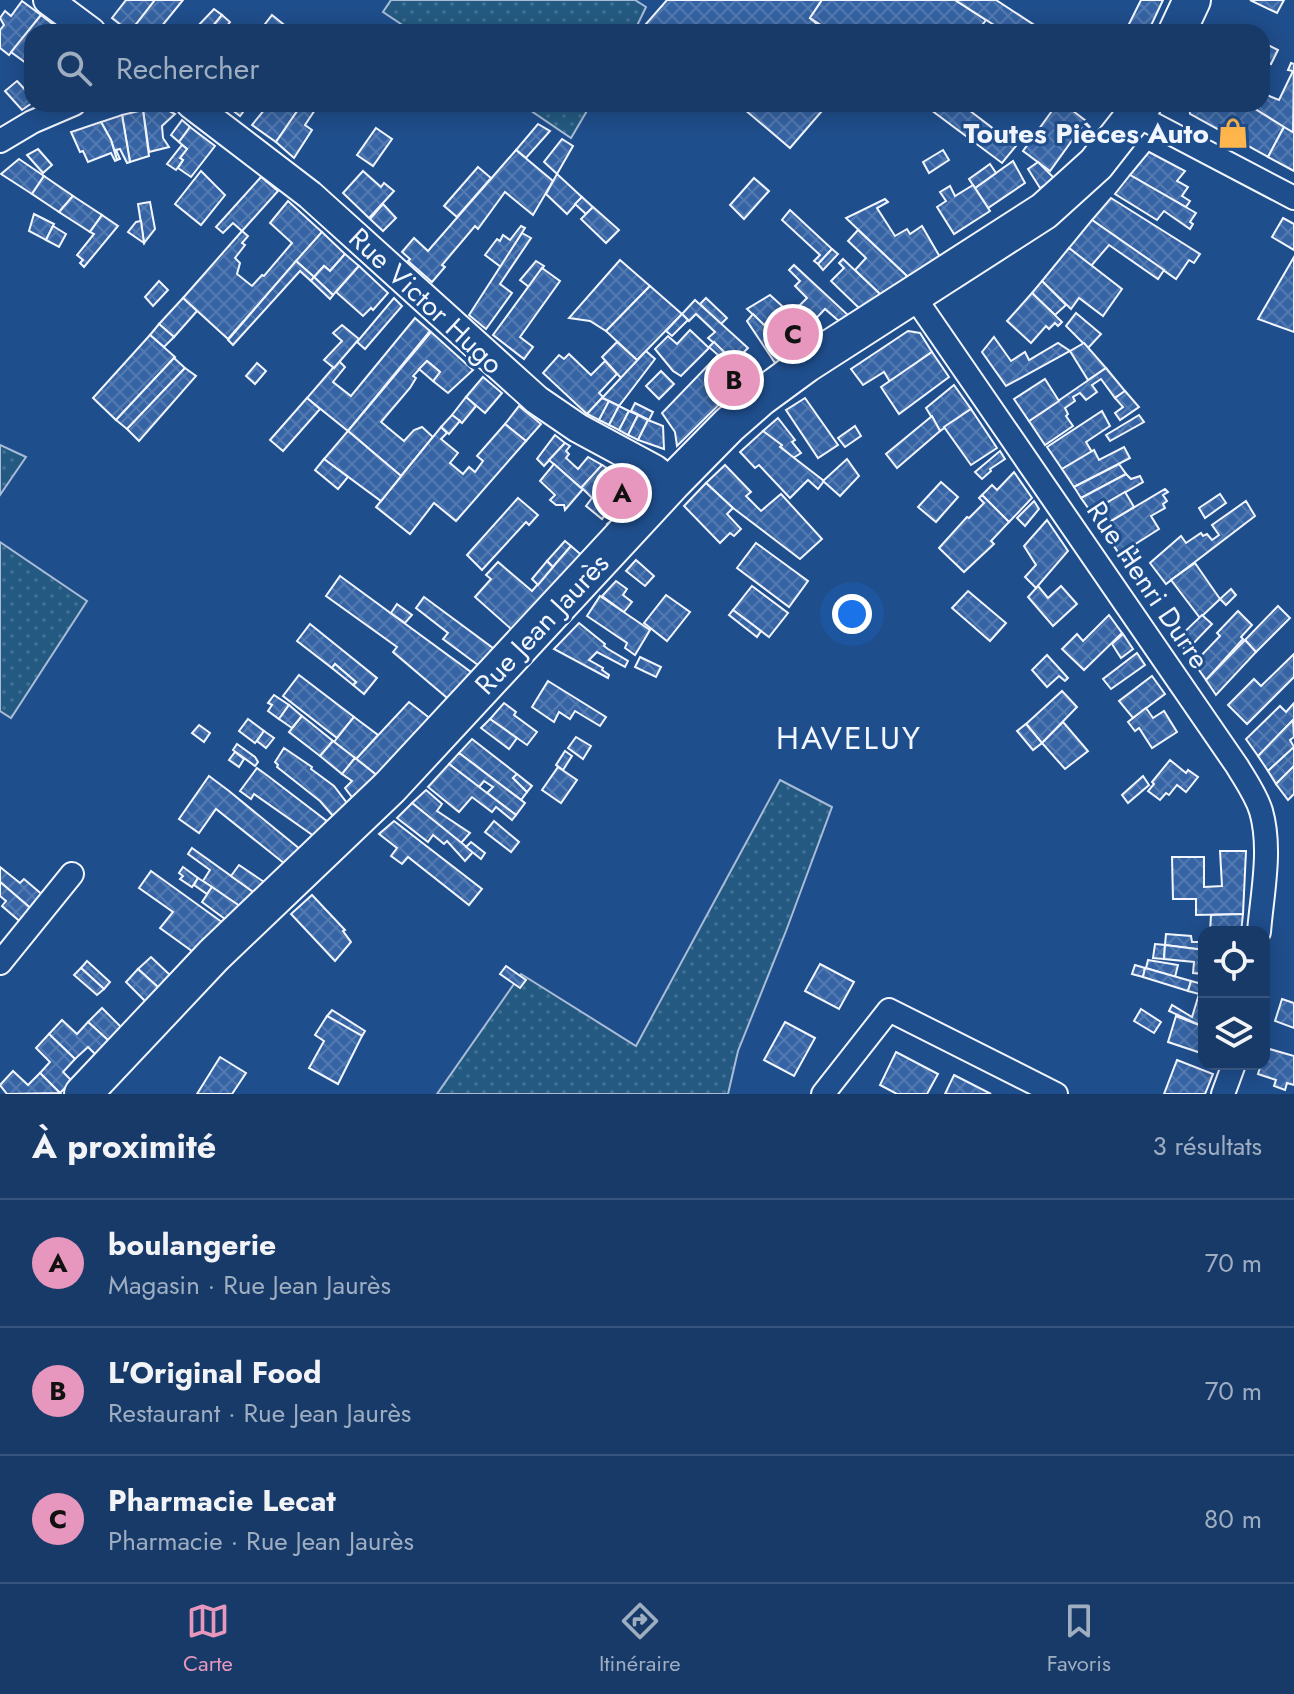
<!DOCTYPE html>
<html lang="fr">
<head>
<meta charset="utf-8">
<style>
	body { margin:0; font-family:Jost,sans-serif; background:#244571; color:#f1f3f6 }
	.controls { position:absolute; right:24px; bottom:24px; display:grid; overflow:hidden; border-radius:16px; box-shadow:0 4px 20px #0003 }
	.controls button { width:72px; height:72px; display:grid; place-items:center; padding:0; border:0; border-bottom:2px solid #36547d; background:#173a69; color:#f1f3f6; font:40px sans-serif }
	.you { position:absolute; left:852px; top:614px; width:28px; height:28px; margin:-20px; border:6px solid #fff; border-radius:50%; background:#1a73e8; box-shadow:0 0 0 12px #1a73e833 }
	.badge { display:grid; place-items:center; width:52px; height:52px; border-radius:50%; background:#e797bd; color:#111; font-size:26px; font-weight:700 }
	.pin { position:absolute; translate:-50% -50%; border:4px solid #fff; box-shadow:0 2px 8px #0006 }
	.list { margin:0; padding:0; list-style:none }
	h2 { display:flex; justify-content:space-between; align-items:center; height:104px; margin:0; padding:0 32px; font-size:34px }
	h2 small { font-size:26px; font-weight:400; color:#9eadc0 }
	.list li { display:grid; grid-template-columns:52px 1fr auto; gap:24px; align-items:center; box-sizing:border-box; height:128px; padding:0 32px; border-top:2px solid #36547d }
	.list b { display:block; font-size:30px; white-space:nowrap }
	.list p { margin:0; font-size:26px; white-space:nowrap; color:#9eadc0 }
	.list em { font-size:26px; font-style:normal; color:#9eadc0 }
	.icon { flex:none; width:44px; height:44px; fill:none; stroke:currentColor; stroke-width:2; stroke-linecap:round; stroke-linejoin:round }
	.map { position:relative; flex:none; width:1294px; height:1094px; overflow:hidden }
	.search { position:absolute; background:#173a69; box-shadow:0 4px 20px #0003; left:24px; right:24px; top:24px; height:88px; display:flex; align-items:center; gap:20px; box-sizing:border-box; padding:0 28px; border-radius:24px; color:#9eadc0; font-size:30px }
	.sheet { height:488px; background:#173a69 }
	nav { display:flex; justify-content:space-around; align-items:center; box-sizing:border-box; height:112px; border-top:2px solid #36547d; background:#173a69; font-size:22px; color:#9eadc0 }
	nav a { display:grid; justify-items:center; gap:4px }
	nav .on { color:#e797bd }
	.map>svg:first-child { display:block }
</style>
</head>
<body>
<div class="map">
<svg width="1294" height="1094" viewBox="0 0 1294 1094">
	<defs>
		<pattern id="grass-dots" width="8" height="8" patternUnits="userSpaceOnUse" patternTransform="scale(2)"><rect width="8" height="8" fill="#245a82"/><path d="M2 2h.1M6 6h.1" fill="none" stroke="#447295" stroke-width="1.8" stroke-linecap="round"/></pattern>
		<pattern id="building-cross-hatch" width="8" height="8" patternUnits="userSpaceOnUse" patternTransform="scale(2)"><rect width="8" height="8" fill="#3563a3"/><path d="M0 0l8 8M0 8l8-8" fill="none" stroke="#537ab1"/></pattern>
	</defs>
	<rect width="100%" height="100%" fill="#1f4e8c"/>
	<g fill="url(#grass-dots)" stroke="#a8bbd7" stroke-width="2">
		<polygon points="391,0 635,0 646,7 634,32 413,32 383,12"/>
		<polygon points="521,104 591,104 571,138"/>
		<polygon points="0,445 26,457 0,495"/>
		<polygon points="0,542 87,601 11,718 0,711"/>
		<polygon points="780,780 832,807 786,931 738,1051 728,1094 437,1094 521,974 636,1046"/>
	</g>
	<g fill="url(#building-cross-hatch)" stroke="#f2f6ff" stroke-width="2">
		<polygon points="126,0 155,0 130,32 112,18"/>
		<polygon points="155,0 183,0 157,32 130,32"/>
		<polygon points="667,0 822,0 810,18 818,25 814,32 654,32 645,25"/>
		<polygon points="822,0 955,0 986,20 977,32 967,32 962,28 959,32 832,32 810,18"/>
		<polygon points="955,0 996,0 1045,32 1005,32"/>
		<polygon points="1141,0 1163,0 1148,32 1125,32"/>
		<polygon points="1250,0 1284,0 1277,13"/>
		<polygon points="22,1 41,15 9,55 0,48 0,30 4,25 0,18 5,11 11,16"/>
		<polygon points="214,9 222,15 208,32 192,32"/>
		<polygon points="41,15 55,26 50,32 32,32 32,55 26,63 11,52"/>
		<polygon points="222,15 230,22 222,32 208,32"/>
		<polygon points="272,15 288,28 285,32 259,32"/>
		<polygon points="1262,42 1278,50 1271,64 1262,59"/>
		<polygon points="1291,63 1294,64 1293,133 1247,104 1262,104 1262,93 1279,100 1293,71 1288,70"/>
		<polygon points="17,81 30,95 32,94 32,103 22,110 5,91"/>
		<polygon points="229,104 249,104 240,116 227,106"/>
		<polygon points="269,104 275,107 277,104 302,104 276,142 252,125"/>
		<polygon points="302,104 315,110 305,125 312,130 294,158 276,142"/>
		<polygon points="738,104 828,104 790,148"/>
		<polygon points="923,104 961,104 1016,146 1002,163"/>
		<polygon points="1057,104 1064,104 1086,121 1050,171 1023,151"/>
		<polygon points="1189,104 1247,104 1284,127 1268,157 1190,114"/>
		<polygon points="160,106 175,114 162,126 163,138 169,147 149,152 143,110"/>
		<polygon points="143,110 149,156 130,162 122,115"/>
		<polygon points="122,115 130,162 127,163 120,149 116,150 120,159 117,160 111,140 101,122"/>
		<polygon points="182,120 190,127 179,142 171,135"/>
		<polygon points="101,122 111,140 117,160 115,161 111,153 88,162 83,151 80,152 71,132"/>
		<polygon points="538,124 550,131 526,158 516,150"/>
		<polygon points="190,127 215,146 191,177 178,168 183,160 180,158 187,149 179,142"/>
		<polygon points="1284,127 1294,133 1294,171 1268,157"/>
		<polygon points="376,128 392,139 373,166 357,155"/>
		<polygon points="562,139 573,146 557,174 544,162"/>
		<polygon points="182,145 187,149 180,158 183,160 176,170 167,164"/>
		<polygon points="38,149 52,165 43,173 27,155"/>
		<polygon points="516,150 553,181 533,215 505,192 478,229 475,226 442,265 445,267 432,282 408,261 410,259 402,252 414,238 428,251"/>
		<polygon points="943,150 949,160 929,173 923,162"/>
		<polygon points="1149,152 1185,171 1177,181 1188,187 1182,196 1190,201 1186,207 1130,175"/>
		<polygon points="19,159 44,176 32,194 1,174"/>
		<polygon points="1013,161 1025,183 988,208 975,188"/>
		<polygon points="1038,162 1055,179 1040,188 1028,169"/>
		<polygon points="990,164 996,173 975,188 969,179"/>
		<polygon points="478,167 491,178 457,217 444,206"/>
		<polygon points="201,171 225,195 201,225 175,204"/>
		<polygon points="363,171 381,187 384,183 394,191 369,218 343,193"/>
		<polygon points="557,174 582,197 567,214 546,194"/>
		<polygon points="1130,175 1196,213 1190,222 1193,224 1190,229 1164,211 1157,220 1115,194"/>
		<polygon points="44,176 73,196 59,212 32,194"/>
		<polygon points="261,177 278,191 242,231 233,223 223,233 216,227"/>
		<polygon points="754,178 769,191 744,219 730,205"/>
		<polygon points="973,185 990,211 954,234 937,207 946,201 940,192 950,186 955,196"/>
		<polygon points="73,196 102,215 90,232 59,212"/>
		<polygon points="582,197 593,207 586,214 575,204"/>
		<polygon points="1111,198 1200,254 1194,263 1189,260 1176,279 1092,220"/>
		<polygon points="885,199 888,202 877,208 895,236 907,229 910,234 922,226 940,257 908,277 846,218"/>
		<polygon points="288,201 322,232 228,339 183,298 242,231 248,236 242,243 245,245 235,258 240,263 237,274 252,286 262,275 264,276 292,243 270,223"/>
		<polygon points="150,202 155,229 144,243 138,204"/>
		<polygon points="383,204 396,218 383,231 370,219"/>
		<polygon points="593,207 619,230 606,243 581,219"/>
		<polygon points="790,210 832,249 818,264 814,261 820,255 782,220"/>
		<polygon points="34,214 54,224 46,240 29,231"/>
		<polygon points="102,215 118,226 84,267 80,263 83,260 77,255 94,234 90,232"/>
		<polygon points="1283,218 1294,224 1294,250 1272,237"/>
		<polygon points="1092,220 1164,270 1158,279 1109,245 1091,266 1069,248"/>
		<polygon points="141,221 144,243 128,232 136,222"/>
		<polygon points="53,226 66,234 59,247 46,240"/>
		<polygon points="521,226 525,228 501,267 485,255 497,239 500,241 503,235 510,240"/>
		<polygon points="858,230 908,277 881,295 855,270 866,258 848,241"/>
		<polygon points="322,232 345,254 330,271 324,266 314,277 296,261"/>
		<polygon points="522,233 531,238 500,284 512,293 486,329 469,315"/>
		<polygon points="1069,248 1122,289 1103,316 1079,298 1071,309 1042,281"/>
		<polygon points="832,249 838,254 823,270 818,264"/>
		<polygon points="345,254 359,266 333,295 314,277 324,266 330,271"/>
		<polygon points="1294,257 1294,332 1258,319"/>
		<polygon points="843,259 881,295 860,309 831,281 844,268 839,263"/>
		<polygon points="620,260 650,286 606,331 590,321 569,318"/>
		<polygon points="296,261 314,277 311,281 300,271 233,345 228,340"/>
		<polygon points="536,261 544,266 529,287 520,280"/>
		<polygon points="794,265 849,316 840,322 825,309 806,329 791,314 807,298 795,286 800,281 789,270"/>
		<polygon points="359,266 388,293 373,310 371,308 363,316 336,292"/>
		<polygon points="542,268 560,281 520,337 533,347 524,359 493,335"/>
		<polygon points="314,277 333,295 330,299 311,281"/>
		<polygon points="159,281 168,290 153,306 145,297"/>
		<polygon points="1042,281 1066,305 1055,315 1032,293"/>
		<polygon points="650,286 682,314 637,360 606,331"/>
		<polygon points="1032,293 1062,322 1058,326 1055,323 1049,329 1046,326 1031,343 1007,321"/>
		<polygon points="770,295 816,337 793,352 781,334 778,336 768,322 764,325 747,309"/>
		<polygon points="183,298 197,311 174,337 159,324"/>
		<polygon points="394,298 402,306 365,349 357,342"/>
		<polygon points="706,298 727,318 721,324 700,304"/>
		<polygon points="695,300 748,348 735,361 708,338 715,332 696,314 689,321 682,314"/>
		<polygon points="1076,313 1101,334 1088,348 1066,326"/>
		<polygon points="682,314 688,320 672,336 666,331"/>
		<polygon points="753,314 764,325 768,322 778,336 781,334 793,352 775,363 747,321"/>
		<polygon points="415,318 430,331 348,431 307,398 339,361 345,367 333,382 351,396"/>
		<polygon points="159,324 174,337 164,347 150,335"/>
		<polygon points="342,325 359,339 334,368 324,360 342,341 333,333"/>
		<polygon points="690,330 709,348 681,376 673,371 655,349 668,336 677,344"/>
		<polygon points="908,331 920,333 932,352 890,382 884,372 863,385 851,369"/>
		<polygon points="431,332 473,370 448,393 433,381 440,372 427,361 413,376 416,378 410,388 381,422 404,441 414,430 422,427 433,437 401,476 348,431"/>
		<polygon points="150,335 175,357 116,420 93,398"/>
		<polygon points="994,337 1011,361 1025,352 1029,360 1058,343 1070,351 1006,386 982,352"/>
		<polygon points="617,342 638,361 621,378 602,357"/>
		<polygon points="714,342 748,376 677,446 675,432 662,413 718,355 709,347"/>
		<polygon points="1084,343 1106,368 1088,380 1070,351"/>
		<polygon points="646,351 655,359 619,406 602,398"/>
		<polygon points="932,352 949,377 899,414 881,387"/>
		<polygon points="569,354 591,375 605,361 617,374 599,393 603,397 587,414 543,373 559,355 564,359"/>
		<polygon points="174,358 185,368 127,429 116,420"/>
		<polygon points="427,361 440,372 433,381 419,369"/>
		<polygon points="257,363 266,371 255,384 246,376"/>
		<polygon points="185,368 196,376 139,441 127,429"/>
		<polygon points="1106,368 1125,391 1115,398 1101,379 1092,385 1097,392 1086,400 1080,393 1073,397 1075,401 1065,408 1068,414 1066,416 1073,426 1045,445 1029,421"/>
		<polygon points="661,371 674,384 659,399 646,386"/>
		<polygon points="483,377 502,393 485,413 466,397"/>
		<polygon points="1045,379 1059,401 1029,421 1014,399"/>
		<polygon points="954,385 971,409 940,431 926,408"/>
		<polygon points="1125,391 1139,407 1120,420 1115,413 1123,407 1115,398"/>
		<polygon points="466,397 476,406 462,423 452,415"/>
		<polygon points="307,398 320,409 283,451 270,440"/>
		<polygon points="602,398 609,401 599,420 587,414"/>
		<polygon points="805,398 838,445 818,458 786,410"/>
		<polygon points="609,401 619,406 609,425 599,420"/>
		<polygon points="635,403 653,412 649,420 631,411"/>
		<polygon points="519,406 541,424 526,441 505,424"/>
		<polygon points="619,406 629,411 619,430 609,425"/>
		<polygon points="971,409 997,448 971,465 944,427"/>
		<polygon points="629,411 638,415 628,435 619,430"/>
		<polygon points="1102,411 1110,426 1086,442 1092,452 1062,469 1047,447"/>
		<polygon points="452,415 460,421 449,434 441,427"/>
		<polygon points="638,415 648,420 638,440 628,435"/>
		<polygon points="1139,415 1144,422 1110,441 1106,435"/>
		<polygon points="932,416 940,431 897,468 886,454"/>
		<polygon points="778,418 795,440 792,442 801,453 793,458 763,431"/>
		<polygon points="648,420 663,426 664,449 638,440"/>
		<polygon points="505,424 526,441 456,521 434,503 410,534 376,507 441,427 447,433 441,439 458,453 450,463 463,474 469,467 475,472 483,461 477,456"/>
		<polygon points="855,426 861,436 845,447 838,438"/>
		<polygon points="348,431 401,476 381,501 324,459"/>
		<polygon points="763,431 782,445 780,447 824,481 818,489 808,480 790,498 759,465 755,468 740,452"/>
		<polygon points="555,435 565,443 544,466 537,459"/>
		<polygon points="565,443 570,446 566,451 569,454 566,458 578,469 588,457 602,465 581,488 549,460"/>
		<polygon points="1124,447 1130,458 1074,487 1062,469 1094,450 1099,460"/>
		<polygon points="1000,451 1005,459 990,469 991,471 982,479 975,472"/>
		<polygon points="324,459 348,477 338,489 315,470"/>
		<polygon points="847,459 859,476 840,496 823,481"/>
		<polygon points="554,464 581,488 602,465 635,485 638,503 613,530 607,524 612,520 605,515 612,507 592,498 583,489 565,510 564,505 556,505 550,500 555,495 540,481"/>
		<polygon points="1119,464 1126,474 1081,498 1074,487"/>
		<polygon points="725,465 751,492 746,496 761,511 781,494 822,539 800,559 733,508 706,483"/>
		<polygon points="1014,472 1032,498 1009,522 982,495 992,485 997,490"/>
		<polygon points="1126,474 1131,479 1140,476 1143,482 1091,512 1081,498"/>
		<polygon points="941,482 958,497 936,522 918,507"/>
		<polygon points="706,483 733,508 727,514 741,529 734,536 730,533 720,543 684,506"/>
		<polygon points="1165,489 1168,492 1163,495 1167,501 1163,504 1165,508 1151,516 1159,529 1134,545 1138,551 1124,561 1101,527"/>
		<polygon points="1125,492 1134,507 1101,527 1091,512"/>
		<polygon points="1220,494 1226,503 1205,518 1199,508"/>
		<polygon points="982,495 1009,522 991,541 994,544 964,572 939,548 967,517 969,518 984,503 979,498"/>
		<polygon points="518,498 538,515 529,525 526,522 482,570 467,555"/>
		<polygon points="592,498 612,507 602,519 586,506"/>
		<polygon points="1034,501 1039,509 1025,526 1017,518"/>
		<polygon points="1246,501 1255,516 1166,584 1150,563 1181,536 1186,543 1201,533 1203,536 1207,534 1212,540 1219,535 1212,525"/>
		<polygon points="1047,520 1068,551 1036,588 1025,577 1036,565 1024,546"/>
		<polygon points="565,541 571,546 553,567 547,561"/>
		<polygon points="756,543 808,581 789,607 737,568"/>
		<polygon points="571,546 586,559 519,636 475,597 491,579 486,575 498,562 532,591"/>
		<polygon points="636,560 654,576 645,586 626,571"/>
		<polygon points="547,561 553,567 538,585 532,579"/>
		<polygon points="1195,563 1220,599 1200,618 1171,580"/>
		<polygon points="340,576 475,675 452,702 393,652 397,647 326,596"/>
		<polygon points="616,581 627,589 623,595 632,602 624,612 602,596"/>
		<polygon points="752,586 788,613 769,637 733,610"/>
		<polygon points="1038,586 1048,598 1061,586 1077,604 1053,626 1028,597"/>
		<polygon points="1231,589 1236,595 1226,605 1220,599"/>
		<polygon points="968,591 1006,623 990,641 952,608"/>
		<polygon points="666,595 690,612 667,641 644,623"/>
		<polygon points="600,596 650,630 635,655 625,648 627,643 587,616"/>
		<polygon points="424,597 501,654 486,671 443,639 448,633 416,608"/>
		<polygon points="397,604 412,615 405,623 391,613"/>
		<polygon points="1278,606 1290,618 1256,652 1245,640"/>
		<polygon points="733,610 761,631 757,637 729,615"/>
		<polygon points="1238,611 1252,625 1241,637 1243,639 1206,680 1194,663 1220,636 1217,633"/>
		<polygon points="1109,615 1122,633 1084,670 1062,649 1077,634 1083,641"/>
		<polygon points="1202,615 1212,624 1186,651 1177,639"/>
		<polygon points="579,623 605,644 604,646 608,649 628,661 625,667 597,652 589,660 603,668 602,670 609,675 608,678 554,649"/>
		<polygon points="310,624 377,678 364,694 353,685 356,682 335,664 332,668 297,641"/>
		<polygon points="1123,634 1133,649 1121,658 1112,644"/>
		<polygon points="1245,640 1256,652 1216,695 1206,680"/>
		<polygon points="1137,653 1145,665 1111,689 1103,679"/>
		<polygon points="1294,654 1294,677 1247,724 1228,705 1254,679 1261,686"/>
		<polygon points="1047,655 1068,678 1065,681 1059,676 1047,687 1032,670"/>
		<polygon points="640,657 661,667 656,677 635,667"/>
		<polygon points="335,664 356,682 353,685 332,668"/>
		<polygon points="299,675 354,717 337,738 283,696"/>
		<polygon points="1152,676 1165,694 1133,718 1119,701"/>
		<polygon points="548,681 606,717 600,726 575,711 570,719 559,712 554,722 532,707"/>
		<polygon points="1062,691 1077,707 1042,743 1026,724"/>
		<polygon points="274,695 289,705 279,719 268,711 272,705 268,703"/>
		<polygon points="409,702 436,723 383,780 356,759"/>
		<polygon points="504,703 516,712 514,715 537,732 527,745 490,719"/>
		<polygon points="1294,703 1294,719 1258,756 1246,739 1280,706 1286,712"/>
		<polygon points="289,705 302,716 292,728 279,719"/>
		<polygon points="1146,708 1153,718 1164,711 1177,732 1152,748 1139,728 1135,731 1128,722"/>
		<polygon points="302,716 333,741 320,756 289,732"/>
		<polygon points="354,717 378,735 356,759 334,742"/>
		<polygon points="248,719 264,731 255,743 239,731"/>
		<polygon points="490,719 517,738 509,749 481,728"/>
		<polygon points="1293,720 1294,737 1290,740 1294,747 1268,771 1258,756"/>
		<polygon points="1063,722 1088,751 1065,769 1042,743"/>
		<polygon points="1026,724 1042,743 1033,750 1017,731"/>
		<polygon points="199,725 210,733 204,742 192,733"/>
		<polygon points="264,731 274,738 266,748 257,741"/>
		<polygon points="576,737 591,746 583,759 568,748"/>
		<polygon points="472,739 517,774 513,778 527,792 521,800 459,753"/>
		<polygon points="333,741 355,758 342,774 320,756"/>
		<polygon points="237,744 255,757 258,762 255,766 233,750"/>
		<polygon points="1294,747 1294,766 1276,784 1268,771"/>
		<polygon points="284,748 312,767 311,769 334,786 353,811 340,824 320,801 277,767 278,765 275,762"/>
		<polygon points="565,751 572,756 563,770 556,765"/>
		<polygon points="235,752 244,759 239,767 229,760"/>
		<polygon points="459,753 525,803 516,815 487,793 493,787 484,781 479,787 449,764"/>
		<polygon points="355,758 383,780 358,805 345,788 352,781 342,774"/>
		<polygon points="1170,760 1186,773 1188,770 1198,777 1186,792 1177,785 1169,795 1166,793 1160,800 1148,791 1154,784 1152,782"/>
		<polygon points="449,764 516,815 512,820 496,807 492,812 472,797 459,812 428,787"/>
		<polygon points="1294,766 1294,794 1288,800 1276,784"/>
		<polygon points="558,767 577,780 561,803 542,790"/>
		<polygon points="257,768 268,776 336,828 321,841 254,794 251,799 240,791"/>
		<polygon points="517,774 532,786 527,792 513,778"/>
		<polygon points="209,776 229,791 306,854 290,868 216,809 199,833 179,819"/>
		<polygon points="1143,776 1149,785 1128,803 1122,795"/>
		<polygon points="426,790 442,804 437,811 470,833 461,843 412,803"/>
		<polygon points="412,803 473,852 465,861 447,841 444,844 433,835 428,842 397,818"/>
		<polygon points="394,821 482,889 469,905 408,857 402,864 391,856 397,848 379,834"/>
		<polygon points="494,821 519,842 511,852 485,832"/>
		<polygon points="471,842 485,853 481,859 466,847"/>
		<polygon points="192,848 259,896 244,909 203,881 210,870 188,854"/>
		<polygon points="1220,851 1246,851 1243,914 1196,915 1196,899 1173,899 1172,857 1204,857 1204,887 1222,886"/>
		<polygon points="239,865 270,886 259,896 231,876"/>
		<polygon points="0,867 20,883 24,879 45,897 34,911 0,882"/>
		<polygon points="183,867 198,878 192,887 180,879 183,876 179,873"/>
		<polygon points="151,871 226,925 196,954 160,928 173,912 139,888"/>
		<polygon points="198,878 212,887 207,894 194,885"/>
		<polygon points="0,882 34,911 23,924 2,906 6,901 0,896"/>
		<polygon points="212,887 244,909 229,922 202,902"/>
		<polygon points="312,895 345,930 343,931 351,942 335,961 291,914"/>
		<polygon points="1243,914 1241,932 1210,932 1211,915"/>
		<polygon points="1166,934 1191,936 1192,942 1204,942 1204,950 1165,945"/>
		<polygon points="1155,944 1165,945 1164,959 1153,958"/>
		<polygon points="1165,945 1204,950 1204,977 1203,974 1193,973 1194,962 1164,959"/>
		<polygon points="151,957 171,976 159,988 138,969"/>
		<polygon points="1148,960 1178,965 1175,977 1146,968"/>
		<polygon points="87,961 110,982 104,989 81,968"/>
		<polygon points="820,964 854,982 839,1009 805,991"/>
		<polygon points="1135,965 1145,968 1143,977 1132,974"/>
		<polygon points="506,966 526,980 520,988 500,974"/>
		<polygon points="81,968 104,989 97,995 74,975"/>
		<polygon points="1145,968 1191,981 1188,991 1143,977"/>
		<polygon points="138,969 159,988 146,1002 126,982"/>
		<polygon points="1191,981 1202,984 1199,994 1188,991"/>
		<polygon points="1199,994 1204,996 1204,1027 1169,1011 1172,1005 1192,1017"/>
		<polygon points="1282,999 1294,1003 1294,1028 1275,1021"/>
		<polygon points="102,1008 122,1028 109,1041 88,1022"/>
		<polygon points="1141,1009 1161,1022 1154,1033 1134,1021"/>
		<polygon points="332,1010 365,1031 362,1036 327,1016"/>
		<polygon points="327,1016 362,1036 338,1084 309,1068 324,1041 315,1035"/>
		<polygon points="1176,1016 1204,1027 1204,1054 1168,1042"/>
		<polygon points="62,1020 77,1034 88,1022 109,1041 96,1055 88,1047 75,1059 49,1034"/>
		<polygon points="785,1022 815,1038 794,1076 764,1060"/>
		<polygon points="49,1034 75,1059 63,1072 72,1081 60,1093 40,1073 50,1062 36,1048"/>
		<polygon points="1266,1048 1294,1056 1294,1085 1287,1083 1285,1090 1274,1086 1276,1080 1258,1074 1261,1064 1264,1064"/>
		<polygon points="896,1052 938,1074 927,1094 897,1094 880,1085"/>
		<polygon points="220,1057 246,1073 232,1094 197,1094"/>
		<polygon points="1177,1060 1213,1074 1205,1094 1164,1094"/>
		<polygon points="13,1071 28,1085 40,1073 60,1093 7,1094 0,1085"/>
		<polygon points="954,1075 991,1094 945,1094"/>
	</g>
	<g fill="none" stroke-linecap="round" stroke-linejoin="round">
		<defs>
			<g id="minor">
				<polyline points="1136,115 1294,198"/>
				<polyline points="0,141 32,122 74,104"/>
				<path d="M913 295 1237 766C1246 781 1256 795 1261 811 1272 849 1262 894 1259 932"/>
				<polyline points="0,963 72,874"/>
				<polyline points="823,1094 889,1010 1056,1094"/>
				<polyline points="1223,1094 1234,1064"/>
			</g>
			<g id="tertiary">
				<polyline points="48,0 91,32"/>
				<polyline points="191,104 310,195 537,400 578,428 654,469 672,483"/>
			</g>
			<g id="primary">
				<polyline points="1177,32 1192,0"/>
				<polyline points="83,1094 214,955 390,787 672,483 729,425 761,397 806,364 1044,211 1096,164 1143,104"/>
			</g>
		</defs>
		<use href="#minor" stroke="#f2f6ff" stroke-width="26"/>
		<use href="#tertiary" stroke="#f2f6ff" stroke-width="32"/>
		<use href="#primary" stroke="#f2f6ff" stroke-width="40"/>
		<use href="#minor" stroke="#1f4e8c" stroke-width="22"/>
		<use href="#tertiary" stroke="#1f4e8c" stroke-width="28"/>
		<use href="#primary" stroke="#1f4e8c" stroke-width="36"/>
	</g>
	<defs>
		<symbol id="shop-bare" viewBox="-9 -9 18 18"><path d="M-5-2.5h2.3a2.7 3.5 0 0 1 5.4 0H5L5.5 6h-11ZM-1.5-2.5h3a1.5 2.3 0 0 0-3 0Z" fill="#ffb74d" stroke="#1f4e8c" stroke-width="2.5" paint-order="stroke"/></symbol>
	</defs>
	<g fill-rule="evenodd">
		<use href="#shop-bare" x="1211" y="111" width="44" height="44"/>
	</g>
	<g text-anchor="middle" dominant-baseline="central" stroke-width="6" stroke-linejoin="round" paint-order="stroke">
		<g font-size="28" font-weight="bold" fill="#f2f6ff" stroke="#1f4e8c" text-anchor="end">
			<text x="1209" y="133">Toutes Pièces Auto</text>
		</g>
		<g font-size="28" fill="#f2f6ff" stroke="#1f4e8c">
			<text transform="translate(426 301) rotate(43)">Rue Victor Hugo</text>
			<text transform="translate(1148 585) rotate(56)">Rue Henri Durre</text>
			<text transform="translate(542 624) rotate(-47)">Rue Jean Jaurès</text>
		</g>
		<g font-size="32" letter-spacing="2" fill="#f2f6ff" stroke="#1f4e8c">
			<text x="849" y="738">HAVELUY</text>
		</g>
	</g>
</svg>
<div class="controls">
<button><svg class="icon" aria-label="locate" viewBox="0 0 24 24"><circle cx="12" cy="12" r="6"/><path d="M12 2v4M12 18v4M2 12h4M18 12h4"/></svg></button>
<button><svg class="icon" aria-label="layers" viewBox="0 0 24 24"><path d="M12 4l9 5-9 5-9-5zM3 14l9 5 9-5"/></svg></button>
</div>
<div class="you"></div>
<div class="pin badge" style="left:622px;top:493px">A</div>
<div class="pin badge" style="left:734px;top:380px">B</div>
<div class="pin badge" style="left:793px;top:334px">C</div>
<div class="search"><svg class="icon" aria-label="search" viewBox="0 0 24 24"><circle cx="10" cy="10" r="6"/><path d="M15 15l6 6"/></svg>Rechercher</div>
</div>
<section class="sheet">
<h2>À proximité<small>3 résultats</small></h2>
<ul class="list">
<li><span class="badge">A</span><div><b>boulangerie</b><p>Magasin · Rue Jean Jaurès</p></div><em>70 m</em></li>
<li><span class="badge">B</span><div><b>L'Original Food</b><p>Restaurant · Rue Jean Jaurès</p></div><em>70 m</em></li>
<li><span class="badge">C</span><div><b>Pharmacie Lecat</b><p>Pharmacie · Rue Jean Jaurès</p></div><em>80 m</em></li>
</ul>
</section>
<nav>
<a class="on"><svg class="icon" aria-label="map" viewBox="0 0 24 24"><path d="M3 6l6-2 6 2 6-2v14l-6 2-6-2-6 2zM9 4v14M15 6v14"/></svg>Carte</a>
<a><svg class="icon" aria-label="directions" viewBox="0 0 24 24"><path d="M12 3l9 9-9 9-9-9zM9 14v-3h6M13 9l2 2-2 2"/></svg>Itinéraire</a>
<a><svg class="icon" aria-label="saved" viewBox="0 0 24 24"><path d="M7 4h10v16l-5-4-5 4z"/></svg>Favoris</a>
</nav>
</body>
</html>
